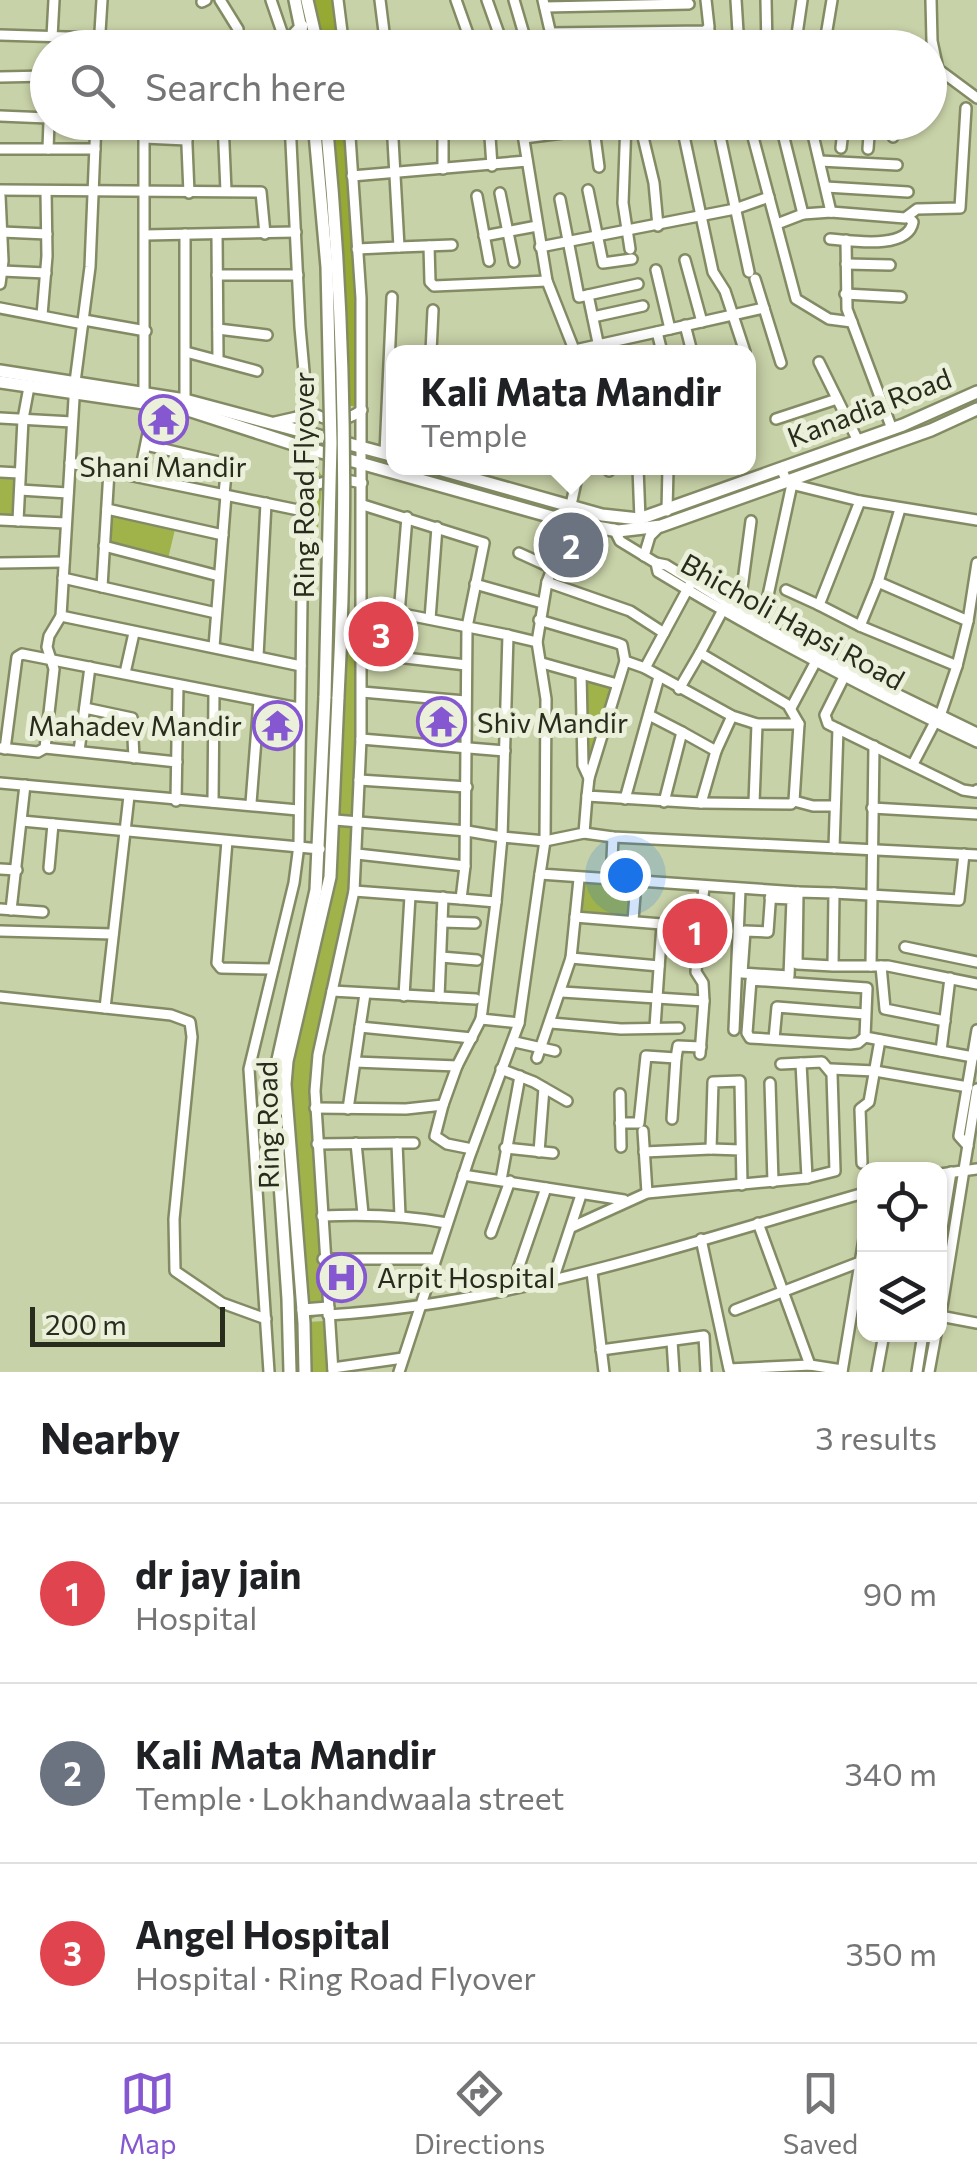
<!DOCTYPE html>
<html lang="en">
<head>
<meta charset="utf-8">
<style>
	body { margin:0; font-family:Commissioner,sans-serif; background:#f2f2f2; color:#202124 }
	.controls { position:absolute; right:30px; bottom:30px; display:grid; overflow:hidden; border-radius:20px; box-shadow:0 2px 8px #0004 }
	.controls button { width:90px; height:90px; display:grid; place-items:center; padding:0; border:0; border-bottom:2px solid #e0e0e0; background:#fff; color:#202124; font:50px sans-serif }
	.scale { position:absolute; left:30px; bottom:25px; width:195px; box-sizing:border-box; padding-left:10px; border:5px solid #282c1c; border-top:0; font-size:28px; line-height:35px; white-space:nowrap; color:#282c1c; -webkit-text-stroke:8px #ebf0db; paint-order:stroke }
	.you { position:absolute; left:625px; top:875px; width:35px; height:35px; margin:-25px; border:8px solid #fff; border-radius:50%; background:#1a73e8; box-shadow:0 0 0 15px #1a73e833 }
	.badge { display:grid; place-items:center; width:65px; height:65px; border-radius:50%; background:#8557d0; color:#fff; font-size:32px; font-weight:700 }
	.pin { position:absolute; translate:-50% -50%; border:5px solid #fff; box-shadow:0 2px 10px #0006 }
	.popup { position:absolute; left:386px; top:345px; width:370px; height:130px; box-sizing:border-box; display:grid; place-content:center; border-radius:20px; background:#fff; filter:drop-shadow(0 2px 8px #0005); font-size:32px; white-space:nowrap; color:#757577 }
	.popup b { font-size:38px; color:#202124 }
	.popup::after { content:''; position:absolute; left:50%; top:100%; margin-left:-20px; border:20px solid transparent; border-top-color:#fff }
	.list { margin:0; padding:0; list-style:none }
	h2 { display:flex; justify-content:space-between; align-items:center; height:130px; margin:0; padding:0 40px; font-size:42px }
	h2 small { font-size:32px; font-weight:400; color:#757577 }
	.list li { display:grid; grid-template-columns:65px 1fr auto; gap:30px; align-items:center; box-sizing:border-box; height:180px; padding:0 40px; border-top:2px solid #e0e0e0 }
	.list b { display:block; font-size:38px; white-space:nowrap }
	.list p { margin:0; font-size:32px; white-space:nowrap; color:#757577 }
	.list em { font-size:32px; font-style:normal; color:#757577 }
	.icon { flex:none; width:55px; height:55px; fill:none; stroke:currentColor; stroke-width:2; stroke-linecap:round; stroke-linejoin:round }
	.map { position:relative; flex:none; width:977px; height:1372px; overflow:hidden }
	.search { position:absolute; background:#fff; box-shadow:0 2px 8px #0004; left:30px; right:30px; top:30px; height:110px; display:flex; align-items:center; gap:25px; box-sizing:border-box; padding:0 35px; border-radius:55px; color:#757577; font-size:38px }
	.sheet { height:670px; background:#fff }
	nav { display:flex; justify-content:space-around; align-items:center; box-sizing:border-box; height:140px; border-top:2px solid #e0e0e0; background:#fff; font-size:28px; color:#757577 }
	nav a { display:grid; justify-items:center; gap:5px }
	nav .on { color:#8557d0 }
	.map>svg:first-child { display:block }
</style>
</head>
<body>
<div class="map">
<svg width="977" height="1372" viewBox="0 0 977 1372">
	<rect width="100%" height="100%" fill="#c8d2a8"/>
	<g fill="#a0b24a">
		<polygon points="314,465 323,477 317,537 309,536"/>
		<polygon points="0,472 19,473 18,521 0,520"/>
		<polygon points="107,509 176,525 167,563 104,546"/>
		<polygon points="363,611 361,805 343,931 311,1094 325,1311 307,1322 325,1321 328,1372 304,1372 287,1061 331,868 339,614"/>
		<polygon points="582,676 617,684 589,778"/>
		<polygon points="582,880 636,883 633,920 575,917"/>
	</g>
	<g fill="#96a932">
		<polygon points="312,0 332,0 338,47 323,47"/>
		<polygon points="330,123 345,123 356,309 356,407 347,405"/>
	</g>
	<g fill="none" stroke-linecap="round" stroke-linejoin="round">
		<defs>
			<g id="minor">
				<polyline points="220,0 238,29 239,48"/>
				<polyline points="271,0 286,44"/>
				<polyline points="338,0 344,48"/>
				<polyline points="380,0 386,48"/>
				<polyline points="456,0 473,48"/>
				<polyline points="487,0 504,48"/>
				<polyline points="514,0 528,48"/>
				<polyline points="543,0 554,48"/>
				<polyline points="736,0 739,48"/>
				<polyline points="766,0 767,48"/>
				<polyline points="931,0 932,41 938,69 977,98"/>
				<polyline points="202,2 206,0"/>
				<polyline points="545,7 689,4"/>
				<polyline points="709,30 711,46 767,45"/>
				<polyline points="550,33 705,31 709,27 706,0"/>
				<polyline points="0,35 100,38"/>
				<polyline points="52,37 54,0"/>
				<polyline points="99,48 102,0"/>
				<polyline points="795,48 802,0"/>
				<polyline points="824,48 832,0"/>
				<polyline points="0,77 48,76"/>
				<polyline points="0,116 48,118"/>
				<polyline points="144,122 144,393"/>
				<polyline points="186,122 189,193"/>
				<polyline points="223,122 226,191"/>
				<polyline points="489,122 492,166"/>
				<polyline points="521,122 547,281 575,352"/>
				<polyline points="626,122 623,203 630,249"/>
				<polyline points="681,122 713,272 725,291 745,352"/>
				<polyline points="717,122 749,272"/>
				<polyline points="749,122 796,299 829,319 852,322"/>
				<polyline points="810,122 831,212"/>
				<polyline points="643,137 654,183 658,226"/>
				<polyline points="893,137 894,122"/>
				<polyline points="144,138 187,140"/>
				<polyline points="524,138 594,129 599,167"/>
				<polyline points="841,148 844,122"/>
				<polyline points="0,149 95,149"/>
				<polyline points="48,149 49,122"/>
				<polyline points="868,149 870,122"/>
				<polyline points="820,161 897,165"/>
				<polyline points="443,169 443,135"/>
				<polyline points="352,176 527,161"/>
				<polyline points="826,187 908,192"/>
				<polyline points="0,190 261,192 265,234"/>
				<polyline points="588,190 603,263 632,259"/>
				<polyline points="500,193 514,262"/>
				<polyline points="0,196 3,261 0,284"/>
				<polyline points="477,196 489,261"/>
				<polyline points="560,199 579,297 588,295"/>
				<polyline points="803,214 831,212 905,218 917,209 960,208 966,108"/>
				<polyline points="777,224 803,214 780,122"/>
				<polyline points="2,232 47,234"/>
				<polyline points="185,234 185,400"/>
				<polyline points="217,234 218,359"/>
				<polyline points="145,235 296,232"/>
				<polyline points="484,236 537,226"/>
				<path d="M830 239C853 241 908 250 913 222L908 217"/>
				<polyline points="846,240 847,309 892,429"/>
				<polyline points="429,246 430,282 434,286 547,281"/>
				<polyline points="399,247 452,245"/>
				<polyline points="540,247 735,209 769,197"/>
				<polyline points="357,249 399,247 392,122"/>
				<polyline points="685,260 702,322"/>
				<polyline points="846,264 890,265"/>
				<polyline points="656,270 670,329 764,308"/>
				<polyline points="2,271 46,273"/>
				<polyline points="217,275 298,275"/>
				<polyline points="755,279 781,363"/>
				<polyline points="845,294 901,297"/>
				<polyline points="0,308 83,324"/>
				<polyline points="42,315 47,256 46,191"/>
				<polyline points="593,317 643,306"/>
				<polyline points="84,320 146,331"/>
				<polyline points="685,325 692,352"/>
				<polyline points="218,329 267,335"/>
				<polyline points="657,332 662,352"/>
				<polyline points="575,350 670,329"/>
				<polyline points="186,352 257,371"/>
				<polyline points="431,352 433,310"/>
				<polyline points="600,352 588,295 638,284"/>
				<polyline points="819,362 858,441"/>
				<polyline points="0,418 72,422"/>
				<polyline points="776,419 837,399"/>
				<path d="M275 422 297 417 308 410C328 423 342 424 362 410"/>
				<polyline points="146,445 227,464 224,494"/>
				<polyline points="385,453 392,297"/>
				<polyline points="70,463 308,512"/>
				<polyline points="609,468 609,471"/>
				<polyline points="638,468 640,519"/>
				<polyline points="781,468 787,482 795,485 860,501 819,605 860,626 878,582 968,621 977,563"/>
				<polyline points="0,472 19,473"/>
				<polyline points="139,477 154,404"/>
				<polyline points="309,487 337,478 362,483"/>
				<polyline points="20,490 68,493"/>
				<polyline points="860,501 977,520"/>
				<polyline points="363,505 484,543 467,627 465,866"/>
				<polyline points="571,505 579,468"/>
				<polyline points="107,509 223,535"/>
				<polyline points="667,511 668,468"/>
				<polyline points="0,520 66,523"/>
				<polyline points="18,521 23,419 29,387"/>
				<polyline points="570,522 547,582 537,642 546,699 545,841 540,874 798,892"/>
				<path d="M614 529 620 541 656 563 658 572C762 635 868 690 977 742"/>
				<polyline points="104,546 219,576"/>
				<polyline points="519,553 552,568"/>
				<polyline points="644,556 650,536 659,527"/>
				<polyline points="0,563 64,562"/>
				<polyline points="656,563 666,565 794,644 977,733"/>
				<polyline points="63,578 216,613"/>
				<polyline points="692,581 645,668 625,661 589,778 587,796 701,803 716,751 732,716"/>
				<polyline points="547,582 630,611 664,633"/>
				<polyline points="878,582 900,509"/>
				<polyline points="475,584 542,603"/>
				<polyline points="102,587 109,471"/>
				<polyline points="786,590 819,605"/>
				<polyline points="739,611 751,521"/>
				<polyline points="399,614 407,517"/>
				<polyline points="61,616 301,666"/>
				<polyline points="430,619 437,527"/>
				<polyline points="539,620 617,643 622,645 625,661"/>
				<polyline points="860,626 957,666 940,716"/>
				<polyline points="761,628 792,484"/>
				<polyline points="508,635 537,642"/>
				<polyline points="214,647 226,495"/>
				<polyline points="362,653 466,665"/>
				<polyline points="258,656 266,503"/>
				<polyline points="542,663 617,684"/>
				<polyline points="957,666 968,621"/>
				<polyline points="645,668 732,716 757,724 799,724 788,705 700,653 725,606"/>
				<polyline points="125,673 134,633"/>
				<polyline points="581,674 583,765 589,778"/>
				<polyline points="844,677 825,715 828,724 963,790 976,792 977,790"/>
				<polyline points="679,689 700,653"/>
				<polyline points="362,692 465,701"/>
				<polyline points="85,708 132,718 134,758"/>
				<polyline points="791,708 815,663"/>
				<polyline points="649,715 682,732"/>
				<polyline points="361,739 505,751"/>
				<polyline points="0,748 38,752 45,748 54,669 47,647 49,636 61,616 75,382 90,267 96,122"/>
				<polyline points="45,748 177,762"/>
				<polyline points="5,749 17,657 22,654 299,708"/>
				<polyline points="79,751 90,667"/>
				<polyline points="913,764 935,722"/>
				<polyline points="359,780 467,787"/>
				<polyline points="0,783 298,810"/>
				<polyline points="625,799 659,677"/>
				<polyline points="176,801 178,685"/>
				<polyline points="794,801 813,806 835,806"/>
				<polyline points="213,802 214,692"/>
				<polyline points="664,802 682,732 716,751"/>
				<polyline points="251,803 259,701"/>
				<polyline points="701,803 791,804 794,801 799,724"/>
				<polyline points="754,803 757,724"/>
				<polyline points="872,808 977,814"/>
				<polyline points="335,820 467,831 502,837 508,635 363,606"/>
				<polyline points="22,821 320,849"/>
				<polyline points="584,833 613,837 977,855"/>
				<polyline points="227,841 217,963 221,968 273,969"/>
				<polyline points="834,848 838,729"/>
				<polyline points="357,854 465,866 461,899 496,902 502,837 545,841 584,833 587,796"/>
				<polyline points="49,868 53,824"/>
				<polyline points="0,869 17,870"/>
				<polyline points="611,881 613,837"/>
				<polyline points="354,891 461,899"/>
				<polyline points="834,893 959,900 964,854"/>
				<polyline points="770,898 792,899 789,976 742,973 745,931 768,932 771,891"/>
				<polyline points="496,902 481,1019 519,1023 540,874"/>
				<polyline points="0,909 43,912"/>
				<polyline points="11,910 25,785"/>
				<polyline points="575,917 699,927 704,888"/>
				<polyline points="633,920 636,883"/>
				<polyline points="442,922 475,923"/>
				<polyline points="0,931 113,934"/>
				<polyline points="905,947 977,962"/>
				<polyline points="441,957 477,960"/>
				<polyline points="571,958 659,966"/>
				<polyline points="833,966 797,964 798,892 834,893 833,966 888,966 977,984"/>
				<polyline points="871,966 874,746"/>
				<polyline points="881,966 885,1009 945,1021"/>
				<polyline points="332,991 476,999"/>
				<polyline points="562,992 704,1001 703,983 696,972 699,927"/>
				<polyline points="365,994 360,1027 472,1038"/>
				<polyline points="404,996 410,896"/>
				<polyline points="0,997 105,1008 129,796"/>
				<polyline points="439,997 443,897"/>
				<polyline points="105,1008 171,1015 190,1022 192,1037 174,1219 175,1271 222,1303 266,1319"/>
				<polyline points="551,1023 621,1029 679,1028"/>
				<polyline points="655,1027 662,925"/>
				<polyline points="734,1030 740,890"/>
				<polyline points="865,1037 858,1043 850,1044 750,1038 747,1033 751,980 867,988 865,1037 973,1057"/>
				<polyline points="774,1039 777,1007 865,1014"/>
				<polyline points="515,1042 555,1051"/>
				<polyline points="941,1051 950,978"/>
				<polyline points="700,1054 704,1001"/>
				<polyline points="537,1058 571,958 579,879"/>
				<polyline points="355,1062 457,1066"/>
				<polyline points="781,1064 822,1062 832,1074 835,1171 807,1178"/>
				<polyline points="501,1069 534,1082 567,1101"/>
				<polyline points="831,1069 875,1071 968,1087"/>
				<polyline points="770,1083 773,1182"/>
				<polyline points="620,1094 621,1147"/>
				<polyline points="443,1105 457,1066 481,1019"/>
				<polyline points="315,1108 406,1109 443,1105 435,1136 447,1144 472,1149"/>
				<polyline points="348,1109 360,1027"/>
				<polyline points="672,1119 676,1058"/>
				<polyline points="620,1123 639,1123 646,1056 676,1058 678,1046 701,1047"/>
				<polyline points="643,1131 647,1193"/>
				<polyline points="356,1143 363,1214"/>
				<polyline points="317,1144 397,1143"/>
				<polyline points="968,1146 959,1136 977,1030"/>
				<polyline points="505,1148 553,1153"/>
				<polyline points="741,1150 711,1149 713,1082 740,1081 742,1185"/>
				<polyline points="539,1152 544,1088"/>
				<polyline points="644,1152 711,1149"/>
				<polyline points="862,1163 860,1109 869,1102 880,1040"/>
				<polyline points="940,1174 977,1169"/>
				<polyline points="463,1175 624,1200"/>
				<polyline points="501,1180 520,1076"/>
				<path d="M322 1216C365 1214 405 1215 447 1223"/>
				<polyline points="400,1216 397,1143 414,1143"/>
				<polyline points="758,1223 810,1365"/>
				<polyline points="572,1227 647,1193 807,1178 801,1063"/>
				<polyline points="491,1233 510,1181"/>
				<polyline points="701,1239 729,1369 810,1365 842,1370"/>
				<polyline points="940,1241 951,1172"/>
				<polyline points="323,1259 435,1259"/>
				<polyline points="592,1272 604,1372"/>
				<polyline points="553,1280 581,1195"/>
				<polyline points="515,1288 518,1269 546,1188"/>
				<polyline points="735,1310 860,1262"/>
				<path d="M328 1315C512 1304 688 1243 864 1193"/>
				<polyline points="940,1316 977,1323"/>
				<polyline points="940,1319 977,1089"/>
				<polyline points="672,1341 674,1372"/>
				<polyline points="601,1350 704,1336 706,1372"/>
				<polyline points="333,1368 403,1358"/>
				<polyline points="269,1372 249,1069 294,883 299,845 302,600 311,449 300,327 290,122"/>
				<polyline points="333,1372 315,1091 318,1055 354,891 361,739 361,298 349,122"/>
				<polyline points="399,1372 469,1158 519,1023"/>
				<polyline points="842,1372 864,1239"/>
				<polyline points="877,1372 884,1334"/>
				<polyline points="917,1372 923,1334"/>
				<polyline points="929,1372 936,1334"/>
			</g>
			<g id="major">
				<polyline points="295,0 305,48"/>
				<polyline points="307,0 318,48"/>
				<polyline points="286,43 302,26"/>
				<polyline points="0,371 185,400 394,456"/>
				<polyline points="0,382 185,409 296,445 570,522 618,531 661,526 931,430 977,409"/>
				<polyline points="435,468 602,515 639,519 903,425 977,392"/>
				<polyline points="303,1310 328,1308"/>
				<polyline points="290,1372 288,1299 273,1082 316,890 325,696"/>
				<polyline points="305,1372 304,1323 285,1084 287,1061 330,877 338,697"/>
			</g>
		</defs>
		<use href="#minor" stroke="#838b64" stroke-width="14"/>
		<use href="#major" stroke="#838b64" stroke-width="16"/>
		<use href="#minor" stroke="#fff" stroke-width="9"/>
		<use href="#major" stroke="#fff" stroke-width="11"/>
		<defs>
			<g id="major-bridge">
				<path d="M327 131C345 320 348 508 338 697"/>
				<polyline points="315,133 327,267 331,443 325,696"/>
			</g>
		</defs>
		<use href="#major-bridge" stroke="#838b64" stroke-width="16" stroke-linecap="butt"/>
		<use href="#major-bridge" stroke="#fff" stroke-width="11"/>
	</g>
	<defs>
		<symbol id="temple-ring" viewBox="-11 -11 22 22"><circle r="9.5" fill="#ebf0db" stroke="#8557d0" stroke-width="1.5"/><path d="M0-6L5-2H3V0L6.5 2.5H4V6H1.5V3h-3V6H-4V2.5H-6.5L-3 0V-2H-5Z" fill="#8557d0"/></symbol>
		<symbol id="hospital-ring" viewBox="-11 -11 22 22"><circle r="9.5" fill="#ebf0db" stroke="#8557d0" stroke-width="1.5"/><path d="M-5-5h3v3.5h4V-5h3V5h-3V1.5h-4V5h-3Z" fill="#8557d0"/></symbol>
	</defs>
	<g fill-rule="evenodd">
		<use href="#temple-ring" x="136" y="392" width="55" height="55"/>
		<use href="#temple-ring" x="414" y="694" width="55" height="55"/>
		<use href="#temple-ring" x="250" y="698" width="55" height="55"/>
		<use href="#hospital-ring" x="314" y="1250" width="55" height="55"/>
	</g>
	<g text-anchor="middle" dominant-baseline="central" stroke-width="10" stroke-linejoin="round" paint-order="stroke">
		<g font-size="28" fill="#282c1c" stroke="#ebf0db">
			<text transform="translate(869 407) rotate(-21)">Kanadia Road</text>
			<text transform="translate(303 485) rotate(-90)">Ring Road Flyover</text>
			<text transform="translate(793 621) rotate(29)">Bhicholi Hapsi Road</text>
			<text transform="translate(267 1125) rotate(-91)">Ring Road</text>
		</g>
		<g font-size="28" fill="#282c1c" stroke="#ebf0db" text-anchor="start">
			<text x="163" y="466" text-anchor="middle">Shani Mandir</text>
			<text x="477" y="722">Shiv Mandir</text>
			<text x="242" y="725" text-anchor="end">Mahadev Mandir</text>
			<text x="377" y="1277">Arpit Hospital</text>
		</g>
	</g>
</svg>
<div class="controls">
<button><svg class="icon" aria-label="locate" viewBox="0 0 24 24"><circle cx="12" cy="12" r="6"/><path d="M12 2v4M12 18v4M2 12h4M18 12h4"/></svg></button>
<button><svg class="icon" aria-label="layers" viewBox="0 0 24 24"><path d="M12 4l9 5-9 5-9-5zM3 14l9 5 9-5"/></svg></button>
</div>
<div class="scale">200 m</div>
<div class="you"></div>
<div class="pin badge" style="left:695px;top:931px;background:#e0444e">1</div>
<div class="pin badge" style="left:571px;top:545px;background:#6b7280">2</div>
<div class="popup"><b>Kali Mata Mandir</b>Temple</div>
<div class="pin badge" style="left:381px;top:634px;background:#e0444e">3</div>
<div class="search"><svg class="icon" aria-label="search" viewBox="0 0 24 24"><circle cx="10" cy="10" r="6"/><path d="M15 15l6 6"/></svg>Search here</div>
</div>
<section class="sheet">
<h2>Nearby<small>3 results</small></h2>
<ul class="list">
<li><span class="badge" style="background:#e0444e">1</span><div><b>dr jay jain</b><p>Hospital</p></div><em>90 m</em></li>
<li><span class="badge" style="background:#6b7280">2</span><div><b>Kali Mata Mandir</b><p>Temple · Lokhandwaala street</p></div><em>340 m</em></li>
<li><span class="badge" style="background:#e0444e">3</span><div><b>Angel Hospital</b><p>Hospital · Ring Road Flyover</p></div><em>350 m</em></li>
</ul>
</section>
<nav>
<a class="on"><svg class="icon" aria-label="map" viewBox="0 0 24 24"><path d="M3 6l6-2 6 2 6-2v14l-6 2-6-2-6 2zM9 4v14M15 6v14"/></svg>Map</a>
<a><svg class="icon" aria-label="directions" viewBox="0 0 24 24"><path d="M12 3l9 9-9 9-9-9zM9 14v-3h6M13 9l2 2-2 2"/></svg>Directions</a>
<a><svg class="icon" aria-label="saved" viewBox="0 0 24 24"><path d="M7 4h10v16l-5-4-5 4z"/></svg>Saved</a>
</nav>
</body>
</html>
